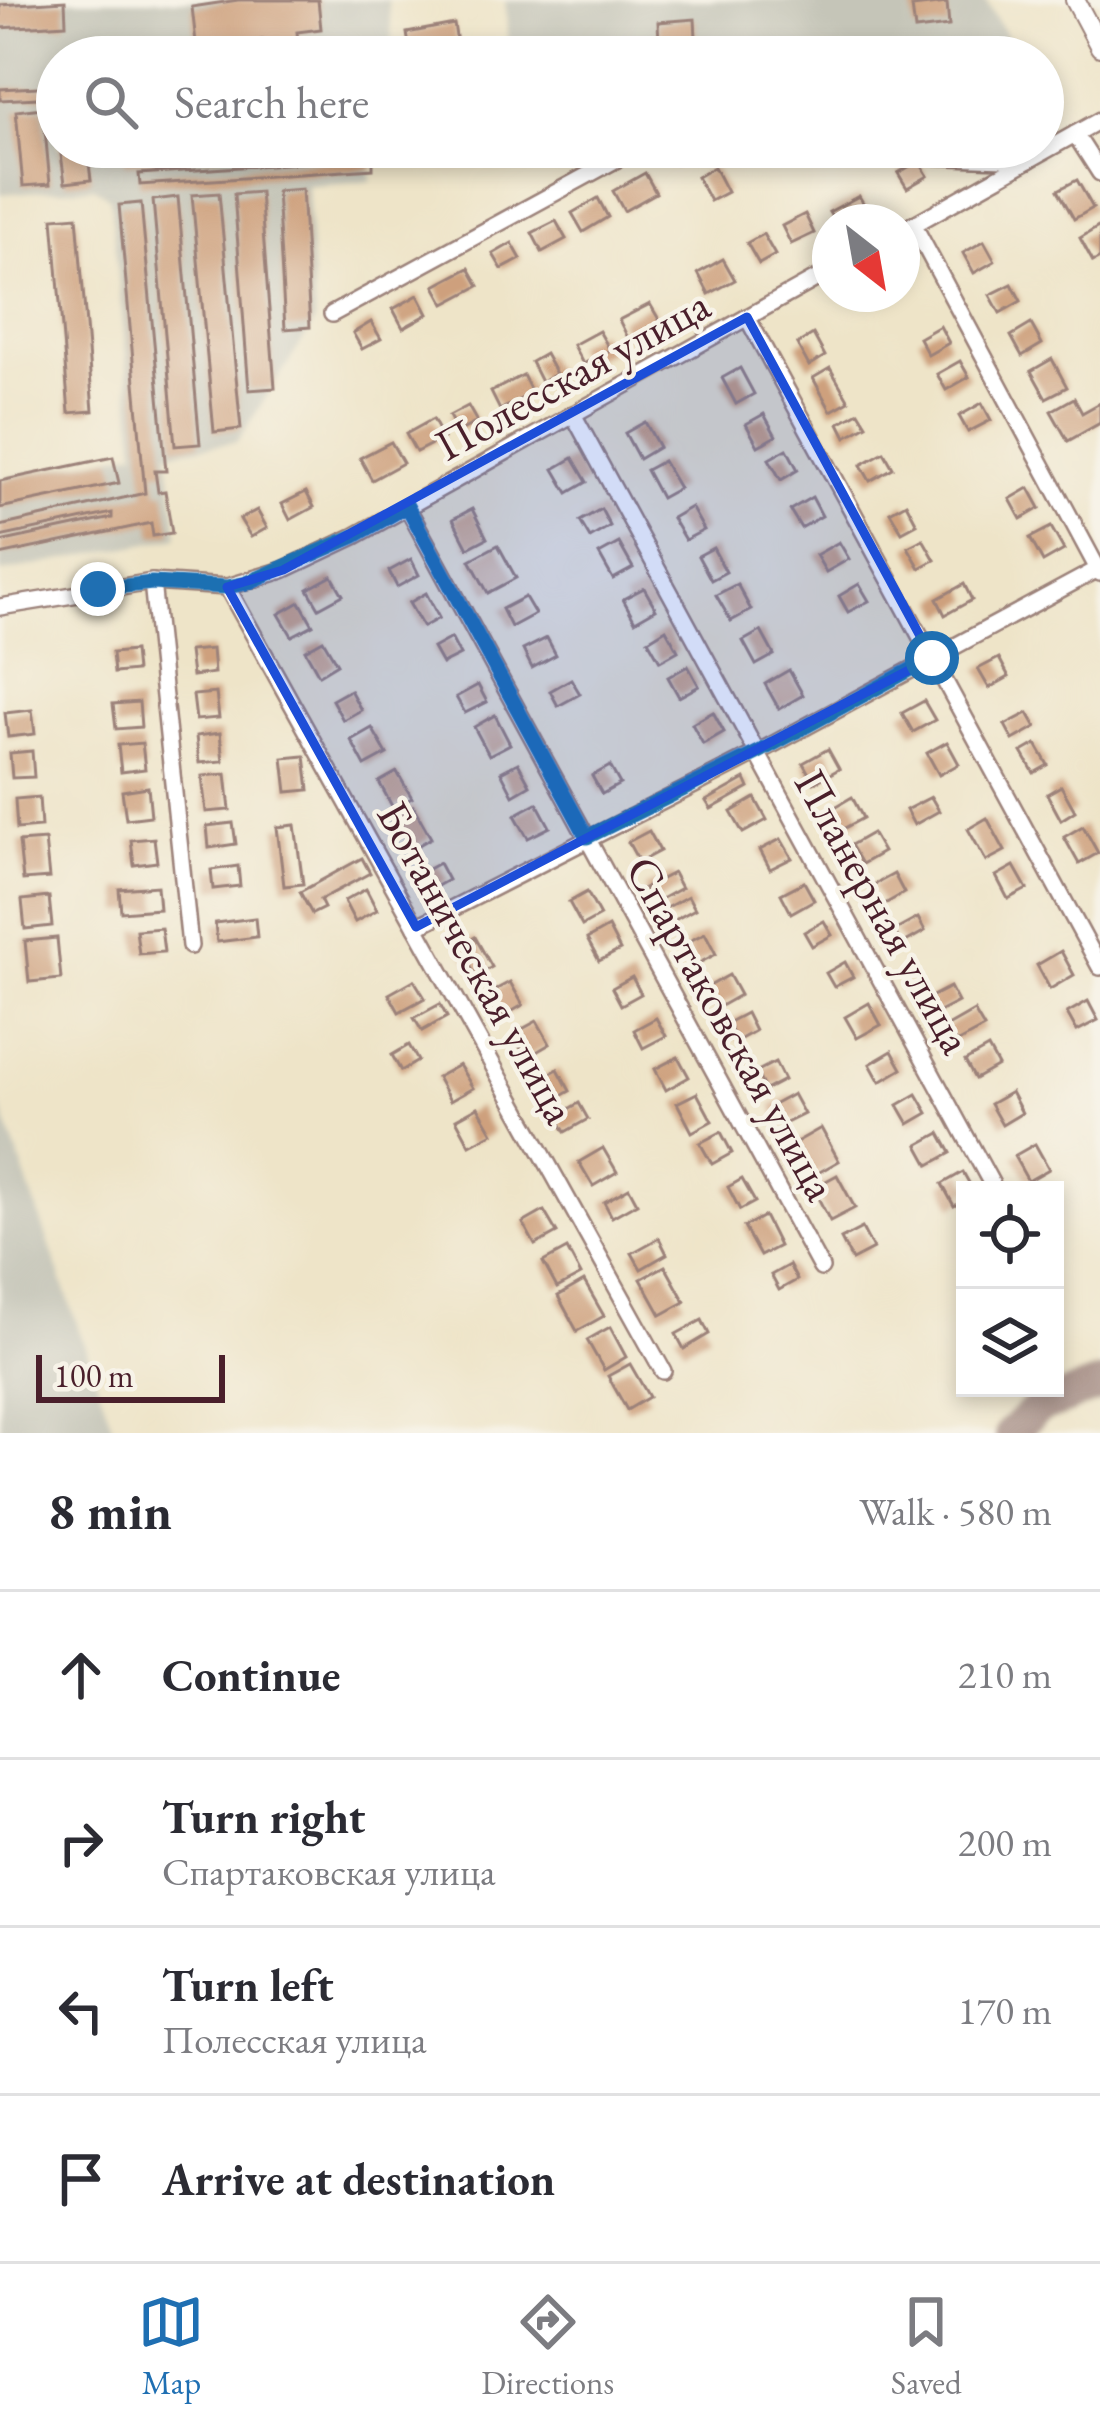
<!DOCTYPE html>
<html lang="en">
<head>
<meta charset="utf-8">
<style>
	body { margin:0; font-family:"EB Garamond",serif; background:#f7f7f7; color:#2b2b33 }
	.controls { position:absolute; right:36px; bottom:36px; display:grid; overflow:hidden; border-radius:0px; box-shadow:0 6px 18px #0003 }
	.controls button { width:108px; height:108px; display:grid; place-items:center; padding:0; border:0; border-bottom:3px solid #e1e1e2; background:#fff; color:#2b2b33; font:60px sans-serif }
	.compass { position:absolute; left:812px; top:204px; width:108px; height:108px; border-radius:50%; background:#fff; box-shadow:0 6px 18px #0003; rotate:149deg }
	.scale { position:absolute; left:36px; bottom:30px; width:189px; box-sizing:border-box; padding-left:12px; border:6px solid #4a1f2b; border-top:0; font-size:33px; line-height:42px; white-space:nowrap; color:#4a1f2b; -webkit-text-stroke:9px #f7f3e8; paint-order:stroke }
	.stop { position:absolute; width:36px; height:36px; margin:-27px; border:9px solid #1f6fb2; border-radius:50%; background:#fff }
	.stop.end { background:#1f6fb2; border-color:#fff; box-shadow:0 3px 12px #0008 }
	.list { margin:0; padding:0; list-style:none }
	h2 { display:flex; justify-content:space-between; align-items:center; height:156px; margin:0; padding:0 48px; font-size:51px }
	h2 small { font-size:39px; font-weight:400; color:#7c7c81 }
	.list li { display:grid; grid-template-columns:78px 1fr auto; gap:36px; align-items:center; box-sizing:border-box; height:168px; padding:0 48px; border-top:3px solid #e1e1e2 }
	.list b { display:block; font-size:45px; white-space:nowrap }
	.list p { margin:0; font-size:39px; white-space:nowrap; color:#7c7c81 }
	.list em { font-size:39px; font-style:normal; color:#7c7c81 }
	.icon { flex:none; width:66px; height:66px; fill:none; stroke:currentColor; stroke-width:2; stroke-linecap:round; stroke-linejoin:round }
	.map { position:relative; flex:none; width:1100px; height:1433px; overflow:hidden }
	.search { position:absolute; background:#fff; box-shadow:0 6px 18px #0003; left:36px; right:36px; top:36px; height:132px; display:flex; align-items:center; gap:30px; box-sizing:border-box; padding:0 42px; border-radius:66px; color:#7c7c81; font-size:45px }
	.sheet { height:828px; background:#fff }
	nav { display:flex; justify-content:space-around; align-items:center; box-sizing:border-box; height:168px; border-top:3px solid #e1e1e2; background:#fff; font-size:33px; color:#7c7c81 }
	nav a { display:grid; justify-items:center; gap:6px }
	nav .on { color:#1f6fb2 }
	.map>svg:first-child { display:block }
</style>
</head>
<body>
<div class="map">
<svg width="1100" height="1433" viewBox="0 0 1100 1433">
	<rect width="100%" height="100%" fill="#f7f3e8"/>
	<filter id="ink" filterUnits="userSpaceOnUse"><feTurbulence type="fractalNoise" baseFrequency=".00833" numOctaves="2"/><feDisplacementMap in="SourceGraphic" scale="24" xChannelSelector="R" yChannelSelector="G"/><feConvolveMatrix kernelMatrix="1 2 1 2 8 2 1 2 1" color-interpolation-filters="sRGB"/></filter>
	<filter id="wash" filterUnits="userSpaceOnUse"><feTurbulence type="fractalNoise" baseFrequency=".004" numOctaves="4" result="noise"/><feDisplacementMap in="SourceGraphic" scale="48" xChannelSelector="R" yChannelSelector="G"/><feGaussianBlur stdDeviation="2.7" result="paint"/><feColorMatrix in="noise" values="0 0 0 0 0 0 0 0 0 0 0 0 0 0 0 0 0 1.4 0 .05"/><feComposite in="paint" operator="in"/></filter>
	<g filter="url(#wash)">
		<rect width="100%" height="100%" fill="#eee4c8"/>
		<g fill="#c5c5b8">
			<polygon points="0,0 388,0 394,57 57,57 57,147 367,147 372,181 307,185 315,322 237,442 168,452 178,537 0,573 0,479 136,451 110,198 94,187 0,194"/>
			<polygon points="505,0 985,0 1019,57 510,57"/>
			<polygon points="0,1103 115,1433 0,1433"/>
		</g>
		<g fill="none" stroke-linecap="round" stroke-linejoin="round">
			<polyline stroke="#9c827a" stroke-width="33" points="1011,1433 1038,1408 1100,1385"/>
		</g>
		<g id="blocks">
			<g fill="#cea07d">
				<polygon points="238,0 318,0 321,29 297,32 298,42 263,46 262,40 249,42 250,46 197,51 192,7"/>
				<polygon points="65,1 66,24 0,28 0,5"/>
				<polygon points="947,3 949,26 915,30 912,7"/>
				<polygon points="695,19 697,57 646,57 646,42 659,41 658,22"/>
				<polygon points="454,24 458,49 411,57 407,33"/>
				<polygon points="57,86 57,97 0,100 0,89"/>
				<polygon points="43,108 50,184 23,186 16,111"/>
				<polygon points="60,147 87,147 91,180 65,183"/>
				<polygon points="124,147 221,147 222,156 125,164"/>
				<polygon points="373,158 373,169 140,185 139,174"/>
				<polygon points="919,161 928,176 907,188 898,173"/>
				<polygon points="714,167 727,192 710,201 697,177"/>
				<polygon points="645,173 656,193 624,211 613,191"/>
				<polygon points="1077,180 1093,208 1074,219 1058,190"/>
				<polygon points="302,189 310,327 285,329 277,191"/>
				<polygon points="260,192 275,388 249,390 234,194"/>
				<polygon points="219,193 241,429 214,432 192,195"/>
				<polygon points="859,196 869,213 852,222 835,222 829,212"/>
				<polygon points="178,197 200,444 175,446 153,200"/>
				<polygon points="598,198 608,217 583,232 572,213"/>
				<polygon points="141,203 166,471 155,471 158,492 165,491 172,533 153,536 151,523 0,555 0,542 112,518 112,513 0,537 0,526 145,493 119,205"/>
				<polygon points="805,214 814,233 791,244 782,226"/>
				<polygon points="77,216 93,411 69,413 53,218"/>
				<polygon points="556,221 566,239 542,252 532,233"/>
				<polygon points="1100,226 1100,258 1093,262 1080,238"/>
				<polygon points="763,234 775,255 759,264 747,243"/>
				<polygon points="984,241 995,261 974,273 963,253"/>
				<polygon points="512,243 521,259 502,269 493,254"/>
				<polygon points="723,259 735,280 709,294 698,273"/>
				<polygon points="469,268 479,286 445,304 435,286"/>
				<polygon points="1012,284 1021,301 1000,313 990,295"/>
				<polygon points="418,295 428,314 403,328 393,309"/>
				<polygon points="650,304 661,323 629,340 619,320"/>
				<polygon points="371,322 381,339 362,349 353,333"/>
				<polygon points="1031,324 1042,344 1022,356 1011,336"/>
				<polygon points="940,326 949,343 928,355 919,338"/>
				<polygon points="599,331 610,350 583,364 573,345"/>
				<polygon points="813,334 825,356 809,366 797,344"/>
				<polygon points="545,354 556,374 541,382 531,362"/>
				<polygon points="1052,359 1067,387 1046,398 1031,371"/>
				<polygon points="960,361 969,377 946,390 937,374"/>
				<polygon points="740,368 754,394 736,404 722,378"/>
				<polygon points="830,368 849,401 831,411 813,378"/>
				<polygon points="523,375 532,393 500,410 491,392"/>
				<polygon points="1074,398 1082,413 1100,403 1100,423 1068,441 1051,411"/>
				<polygon points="982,403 991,420 968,432 959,416"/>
				<polygon points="468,406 477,422 458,432 449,416"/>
				<polygon points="859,412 867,425 846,437 839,423"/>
				<polygon points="764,414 776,436 758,446 746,424"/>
				<polygon points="433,419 443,438 416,452 406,434"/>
				<polygon points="645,422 659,447 639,459 625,433"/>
				<polygon points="391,442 403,463 372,480 360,458"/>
				<polygon points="787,449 798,470 781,480 769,459"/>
				<polygon points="884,452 893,468 870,481 861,465"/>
				<polygon points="113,457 119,483 0,508 0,481"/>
				<polygon points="573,458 587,482 568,493 554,469"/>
				<polygon points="663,461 679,488 661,498 646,470"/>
				<polygon points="1029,488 1040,508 1021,519 1010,499"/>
				<polygon points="306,492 314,507 290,520 282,504"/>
				<polygon points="812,497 822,516 801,528 790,510"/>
				<polygon points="906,503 917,524 902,532 890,512"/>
				<polygon points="691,507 704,530 685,540 672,518"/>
				<polygon points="472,509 487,538 468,548 453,519"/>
				<polygon points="601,509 610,526 590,538 580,521"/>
				<polygon points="257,510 267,528 251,537 240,519"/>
				<polygon points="1051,527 1064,550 1043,562 1030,538"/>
				<polygon points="923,539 935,560 920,568 908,547"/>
				<polygon points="839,542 849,559 826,572 816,555"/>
				<polygon points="619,543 633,568 613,579 599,554"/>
				<polygon points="498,545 516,578 488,593 470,560"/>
				<polygon points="713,548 726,572 711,580 698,556"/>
				<polygon points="411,559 419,575 397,587 389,571"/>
				<polygon points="332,576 343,595 319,608 308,589"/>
				<polygon points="737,584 751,610 731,621 716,595"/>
				<polygon points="859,584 869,601 848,612 839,596"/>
				<polygon points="964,584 972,600 945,615 937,599"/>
				<polygon points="644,588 656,609 635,621 623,599"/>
				<polygon points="426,593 439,618 423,627 409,603"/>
				<polygon points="525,597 535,614 511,627 502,609"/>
				<polygon points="300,602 313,625 292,636 279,614"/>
				<polygon points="666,629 678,651 660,661 648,640"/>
				<polygon points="761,631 774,655 756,665 743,641"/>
				<polygon points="451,638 460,655 442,664 433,648"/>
				<polygon points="547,638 556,655 532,668 523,650"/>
				<polygon points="323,640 337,664 319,675 305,650"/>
				<polygon points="212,649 214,673 192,676 189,651"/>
				<polygon points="134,651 136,671 114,673 112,653"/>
				<polygon points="999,658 1009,677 989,688 978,669"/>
				<polygon points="688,666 699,686 679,697 668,677"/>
				<polygon points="789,670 803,695 779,709 765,684"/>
				<polygon points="571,679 580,694 558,706 550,691"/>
				<polygon points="478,685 487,702 465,713 456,697"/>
				<polygon points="350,690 361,710 343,720 332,700"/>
				<polygon points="216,693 219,718 196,720 193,695"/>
				<polygon points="924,701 935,720 913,732 902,713"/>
				<polygon points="139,702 141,727 116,729 113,704"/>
				<polygon points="32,710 35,734 8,737 5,713"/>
				<polygon points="713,712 724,732 703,744 692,724"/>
				<polygon points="1028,713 1036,727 1013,740 1005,725"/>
				<polygon points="495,715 510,744 489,755 474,727"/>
				<polygon points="372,728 387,754 365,766 351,740"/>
				<polygon points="220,733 223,761 199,763 196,736"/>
				<polygon points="947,742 959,764 939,775 927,753"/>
				<polygon points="142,743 145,769 121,772 118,745"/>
				<polygon points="1036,744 1048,765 1034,773 1022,752"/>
				<polygon points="828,749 839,769 814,783 803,763"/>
				<polygon points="32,751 34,777 12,778 10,753"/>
				<polygon points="305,756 309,790 287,792 283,758"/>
				<polygon points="518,763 530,785 513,795 501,772"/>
				<polygon points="610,766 620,784 602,794 592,776"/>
				<polygon points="397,772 412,798 393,808 379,782"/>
				<polygon points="226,774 230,810 206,812 202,776"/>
				<polygon points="745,779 749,788 711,809 706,801"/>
				<polygon points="1061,786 1075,811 1061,820 1047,794"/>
				<polygon points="148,787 151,816 126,819 122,791"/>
				<polygon points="39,797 41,827 17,829 15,799"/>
				<polygon points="852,797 863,818 841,830 830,810"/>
				<polygon points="931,797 939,811 914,825 906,810"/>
				<polygon points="755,798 767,820 743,833 731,812"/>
				<polygon points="537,803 550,827 528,838 515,815"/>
				<polygon points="413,806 431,838 412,849 393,816"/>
				<polygon points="987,818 1005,851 986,861 968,829"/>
				<polygon points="233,823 236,844 209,848 207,826"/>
				<polygon points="295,825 303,884 284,886 277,827"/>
				<polygon points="1083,826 1098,853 1079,864 1064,837"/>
				<polygon points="649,831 660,851 639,862 628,842"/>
				<polygon points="872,833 883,852 862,864 851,845"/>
				<polygon points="154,838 157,862 134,865 131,840"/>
				<polygon points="781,839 792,858 770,869 760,850"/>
				<polygon points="45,840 49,878 23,880 19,842"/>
				<polygon points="362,858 370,873 320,900 324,908 312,914 300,892"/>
				<polygon points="439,863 448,880 430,890 421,873"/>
				<polygon points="238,866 240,886 213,889 211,870"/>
				<polygon points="1014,866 1027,889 1008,899 996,876"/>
				<polygon points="673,873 681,888 652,904 644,888"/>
				<polygon points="894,874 904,893 883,905 872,886"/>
				<polygon points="804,882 814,900 791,913 781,894"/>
				<polygon points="157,886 159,909 121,912 119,889"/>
				<polygon points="366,889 377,910 355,922 344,901"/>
				<polygon points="587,892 600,916 582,926 569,902"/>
				<polygon points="688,896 695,909 671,922 664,909"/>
				<polygon points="49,897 52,926 25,929 22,900"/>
				<polygon points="255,918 257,937 217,942 215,923"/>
				<polygon points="918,918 925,931 902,944 894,931"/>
				<polygon points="824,921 832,935 812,946 804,932"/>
				<polygon points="608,927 620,950 599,961 587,939"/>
				<polygon points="161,928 164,952 139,954 136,930"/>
				<polygon points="705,933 716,954 695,965 684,944"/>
				<polygon points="475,937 492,967 476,976 459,946"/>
				<polygon points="57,938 61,979 29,982 25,941"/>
				<polygon points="1061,951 1074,975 1050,989 1037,965"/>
				<polygon points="845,962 853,977 834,987 826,973"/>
				<polygon points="729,975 740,995 717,1008 706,988"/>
				<polygon points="632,977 641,994 621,1005 612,988"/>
				<polygon points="414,980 425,998 399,1012 389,994"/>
				<polygon points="510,982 523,1005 502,1017 489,993"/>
				<polygon points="950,987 958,1002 935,1014 927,999"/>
				<polygon points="1088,1001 1098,1020 1077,1031 1067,1013"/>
				<polygon points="869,1003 881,1025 857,1038 845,1017"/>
				<polygon points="440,1004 447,1017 422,1031 414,1018"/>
				<polygon points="974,1011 984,1028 956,1043 946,1027"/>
				<polygon points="746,1013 755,1031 737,1041 727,1023"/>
				<polygon points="656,1018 666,1036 643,1048 634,1030"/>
				<polygon points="537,1021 550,1044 526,1058 513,1034"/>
				<polygon points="409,1045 418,1061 401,1071 392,1055"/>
				<polygon points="988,1048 998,1066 975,1079 965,1061"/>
				<polygon points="892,1051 902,1069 880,1082 870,1064"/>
				<polygon points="678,1057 689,1077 666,1090 655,1069"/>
				<polygon points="775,1062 784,1080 765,1090 756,1072"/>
				<polygon points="459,1065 473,1088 450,1101 437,1077"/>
				<polygon points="558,1069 570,1091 548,1103 536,1081"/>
				<polygon points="1011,1092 1022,1113 1002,1125 990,1104"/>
				<polygon points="697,1093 712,1121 692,1132 677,1103"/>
				<polygon points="793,1094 804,1114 782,1125 771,1106"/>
				<polygon points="917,1094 928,1113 909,1124 898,1105"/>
				<polygon points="579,1103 588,1119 565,1132 556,1116"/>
				<polygon points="478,1107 493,1133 470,1145 456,1119"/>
				<polygon points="821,1128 839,1161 809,1178 791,1145"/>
				<polygon points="721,1132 732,1153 712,1164 700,1143"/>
				<polygon points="940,1133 951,1153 929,1165 918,1145"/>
				<polygon points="1035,1144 1049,1169 1028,1181 1014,1156"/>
				<polygon points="603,1148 617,1172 593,1186 579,1162"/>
				<polygon points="963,1172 973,1190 965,1190 965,1200 954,1206 942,1184"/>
				<polygon points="837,1175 855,1208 830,1221 813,1188"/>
				<polygon points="742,1179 755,1202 740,1210 728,1187"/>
				<polygon points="629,1188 637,1203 612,1217 604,1202"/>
				<polygon points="544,1211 557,1233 535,1245 523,1223"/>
				<polygon points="764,1216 779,1246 760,1256 744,1227"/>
				<polygon points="862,1228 873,1249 852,1260 841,1239"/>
				<polygon points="659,1238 667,1254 641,1269 632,1253"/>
				<polygon points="567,1249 581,1275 557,1288 543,1262"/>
				<polygon points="789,1265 797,1280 779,1290 771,1275"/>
				<polygon points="665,1266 685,1302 661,1315 641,1279"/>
				<polygon points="584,1281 604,1316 577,1331 558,1296"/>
				<polygon points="702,1320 709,1334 684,1349 676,1334"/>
				<polygon points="610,1327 626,1357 604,1370 587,1340"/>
				<polygon points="630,1364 649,1397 627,1410 608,1376"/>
			</g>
		</g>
	</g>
	<g filter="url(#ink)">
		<use href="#blocks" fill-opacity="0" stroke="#9c827a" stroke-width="3"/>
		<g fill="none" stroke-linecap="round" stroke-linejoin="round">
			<defs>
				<g id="minor">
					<polyline points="1075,134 1100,173"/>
					<polyline points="913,224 1100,573"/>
					<polyline points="902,231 1100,120"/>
					<polyline points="332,314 621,157 797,151 1029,160"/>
					<polyline points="747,317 1100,967"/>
					<polyline points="573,414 995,1190"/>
					<polyline points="407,507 821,1268"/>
					<polyline points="152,582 190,946"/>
					<polyline points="227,587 663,1371"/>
					<polyline points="0,607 152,582 227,587 283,570 355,536 830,271"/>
					<polyline points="416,927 757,753 1100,568"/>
				</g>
				<polyline id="major" points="1075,0 1100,47"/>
			</defs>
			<use href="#minor" stroke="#9c827a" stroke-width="20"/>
			<use href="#major" stroke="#9c827a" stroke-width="22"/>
			<use href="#minor" stroke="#fff" stroke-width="15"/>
			<use href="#major" stroke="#fff" stroke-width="18"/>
		</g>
	</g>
	<g fill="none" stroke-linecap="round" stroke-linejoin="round" filter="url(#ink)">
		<polyline stroke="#1f6fb2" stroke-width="15" points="98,589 152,583 227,587 247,583 355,536 407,506 587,837 757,753 932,658"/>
	</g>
	<path fill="#1d4ed8" fill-opacity="0.2" stroke="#1d4ed8" stroke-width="9" stroke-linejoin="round" d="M747 317 932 658 416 927 227 587 283 570Z"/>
	<g text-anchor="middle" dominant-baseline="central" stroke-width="9" stroke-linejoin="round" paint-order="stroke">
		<g font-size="45" fill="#4a1f2b" stroke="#f7f3e8">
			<text transform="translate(572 374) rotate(-29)">Полесская улица</text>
			<text transform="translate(884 911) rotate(61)">Планерная улица</text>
			<text transform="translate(477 962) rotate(61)">Ботаническая улица</text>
			<text transform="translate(732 1028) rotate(61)">Спартаковская улица</text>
		</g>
	</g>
</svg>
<div class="controls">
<button><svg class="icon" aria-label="locate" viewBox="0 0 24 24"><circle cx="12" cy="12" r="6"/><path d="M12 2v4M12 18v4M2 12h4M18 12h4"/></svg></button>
<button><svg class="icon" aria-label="layers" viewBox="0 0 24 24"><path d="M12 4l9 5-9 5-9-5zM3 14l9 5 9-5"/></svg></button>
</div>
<svg class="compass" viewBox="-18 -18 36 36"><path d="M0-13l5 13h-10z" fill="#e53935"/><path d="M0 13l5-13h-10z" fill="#7c7c81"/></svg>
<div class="scale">100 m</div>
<div class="stop" style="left:932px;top:658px"></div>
<div class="stop end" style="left:98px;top:589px"></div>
<div class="search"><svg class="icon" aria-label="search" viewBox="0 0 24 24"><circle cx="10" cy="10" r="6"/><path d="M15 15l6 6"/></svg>Search here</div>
</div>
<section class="sheet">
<h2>8 min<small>Walk · 580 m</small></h2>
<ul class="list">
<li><svg class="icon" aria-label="ahead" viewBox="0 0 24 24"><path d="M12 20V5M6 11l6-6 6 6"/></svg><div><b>Continue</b></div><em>210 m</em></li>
<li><svg class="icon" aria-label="right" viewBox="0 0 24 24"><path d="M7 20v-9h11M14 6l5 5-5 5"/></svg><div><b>Turn right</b><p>Спартаковская улица</p></div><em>200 m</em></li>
<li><svg class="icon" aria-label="left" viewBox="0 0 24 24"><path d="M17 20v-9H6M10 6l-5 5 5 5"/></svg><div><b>Turn left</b><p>Полесская улица</p></div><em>170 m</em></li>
<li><svg class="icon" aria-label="arrive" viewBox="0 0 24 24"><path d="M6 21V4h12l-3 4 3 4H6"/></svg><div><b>Arrive at destination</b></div></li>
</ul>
</section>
<nav>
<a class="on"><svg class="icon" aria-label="map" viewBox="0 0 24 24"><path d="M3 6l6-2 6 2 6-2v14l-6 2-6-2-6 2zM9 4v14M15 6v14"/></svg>Map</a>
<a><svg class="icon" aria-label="directions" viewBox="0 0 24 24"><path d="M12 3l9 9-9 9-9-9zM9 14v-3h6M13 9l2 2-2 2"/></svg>Directions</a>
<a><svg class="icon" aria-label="saved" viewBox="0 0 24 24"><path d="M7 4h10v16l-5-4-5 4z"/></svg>Saved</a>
</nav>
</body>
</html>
